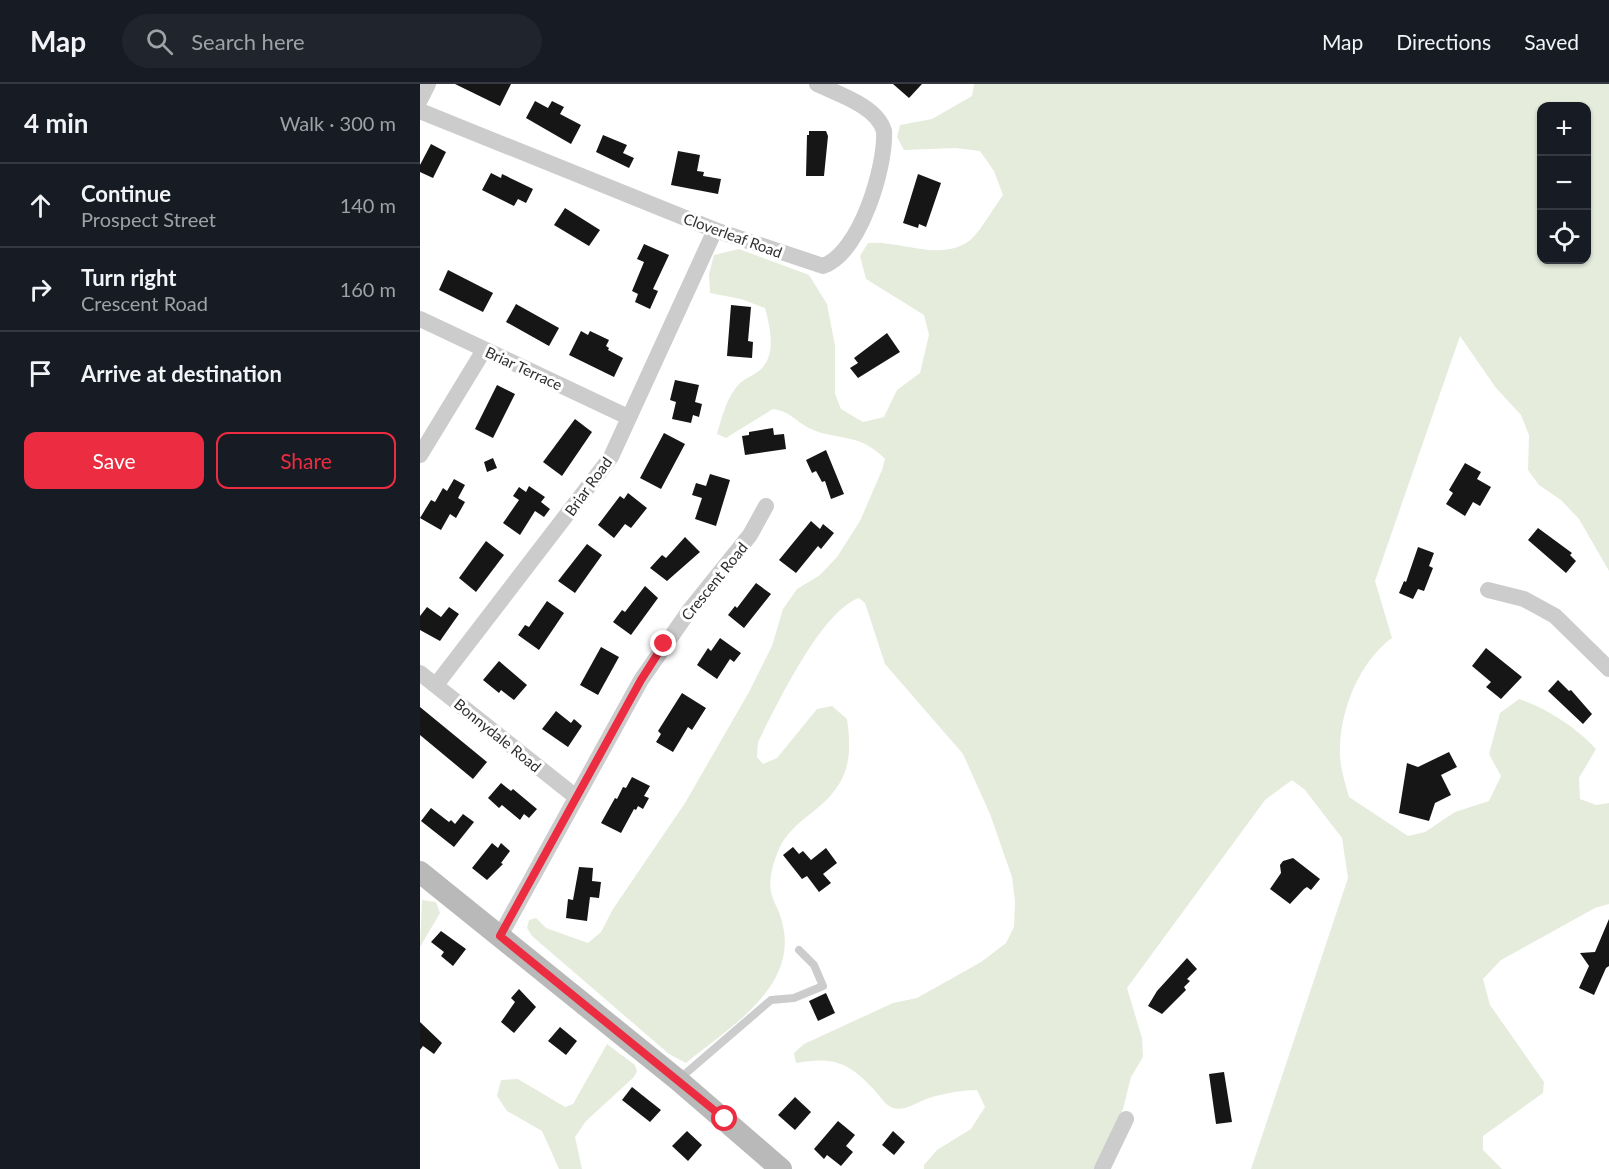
<!DOCTYPE html>
<html lang="en">
<head>
<meta charset="utf-8">
<style>
	body { margin:0; font-family:Lato,sans-serif; background:#20242c; color:#f1f3f6 }
	.controls { position:absolute; right:18px; top:18px; display:grid; overflow:hidden; border-radius:12px; box-shadow:0 2px 4px #0004 }
	.controls button { width:54px; height:54px; display:grid; place-items:center; padding:0; border:0; border-bottom:2px solid #363941; background:#171b24; color:#f1f3f6; font:30px sans-serif }
	.stop { position:absolute; width:18px; height:18px; margin:-14px; border:4px solid #eb2c41; border-radius:50%; background:#fff }
	.stop.end { background:#eb2c41; border-color:#fff; box-shadow:0 2px 6px #0008 }
	.list { margin:0; padding:0; list-style:none }
	h2 { display:flex; justify-content:space-between; align-items:center; height:78px; margin:0; padding:0 24px; font-size:26px }
	h2 small { font-size:20px; font-weight:400; color:#9ea1a6 }
	.list li { display:grid; grid-template-columns:39px 1fr auto; gap:18px; align-items:center; box-sizing:border-box; height:84px; padding:0 24px; border-top:2px solid #363941 }
	.list b { display:block; font-size:22px; white-space:nowrap }
	.list p { margin:0; font-size:20px; white-space:nowrap; color:#9ea1a6 }
	.list em { font-size:20px; font-style:normal; color:#9ea1a6 }
	.actions { display:flex; gap:12px; padding:18px 24px }
	.actions a { flex:1; padding:14px 0; border:2px solid #eb2c41; border-radius:12px; text-align:center; font-size:21px; color:#eb2c41 }
	.actions .main { background:#eb2c41; color:#fff }
	.icon { flex:none; width:33px; height:33px; fill:none; stroke:currentColor; stroke-width:2; stroke-linecap:round; stroke-linejoin:round }
	.map { position:relative; flex:none; width:1189px; height:1085px; overflow:hidden }
	header { display:flex; align-items:center; gap:36px; box-sizing:border-box; height:84px; padding:0 30px; background:#171b24; border-bottom:2px solid #363941 }
	header strong { font-size:28px }
	nav { display:flex; gap:33px; margin-inline-start:auto; font-size:21px }
	.search { width:420px; height:54px; background:#20242c; display:flex; align-items:center; gap:15px; box-sizing:border-box; padding:0 21px; border-radius:33px; color:#9ea1a6; font-size:22px }
	main { display:flex }
	aside { flex:1; background:#171b24 }
	.map>svg:first-child { display:block }
</style>
</head>
<body>
<header>
<strong>Map</strong>
<div class="search"><svg class="icon" aria-label="search" viewBox="0 0 24 24"><circle cx="10" cy="10" r="6"/><path d="M15 15l6 6"/></svg>Search here</div>
<nav><a>Map</a><a>Directions</a><a>Saved</a></nav>
</header>
<main>
<aside>
<h2>4 min<small>Walk · 300 m</small></h2>
<ul class="list">
<li><svg class="icon" aria-label="ahead" viewBox="0 0 24 24"><path d="M12 20V5M6 11l6-6 6 6"/></svg><div><b>Continue</b><p>Prospect Street</p></div><em>140 m</em></li>
<li><svg class="icon" aria-label="right" viewBox="0 0 24 24"><path d="M7 20v-9h11M14 6l5 5-5 5"/></svg><div><b>Turn right</b><p>Crescent Road</p></div><em>160 m</em></li>
<li><svg class="icon" aria-label="arrive" viewBox="0 0 24 24"><path d="M6 21V4h12l-3 4 3 4H6"/></svg><div><b>Arrive at destination</b></div></li>
</ul>
<div class="actions"><a class="main">Save</a><a>Share</a></div>
</aside>
<div class="map">
<svg width="1189" height="1085" viewBox="0 0 1189 1085">
	<rect width="100%" height="100%" fill="#fff"/>
	<g fill="#e5ecdc" fill-rule="evenodd">
		<path d="M554 0H1189V487L1159 435 1141 416 1119 401 1108 386 1109 351 1101 331 1076 304 1040 252 955 497 972 554C936 580 915 638 921 682 923 692 926 703 929 713L988 752 1005 748 1035 728 1069 717 1081 692 1069 670 1080 629 1099 615C1126 624 1157 644 1176 665L1159 694 1160 715 1176 721 1189 719V820L1175 824 1081 876 1063 895 1070 921 1124 998 1123 1009 1063 1052V1066L1082 1085H831L928 794 922 754 885 706 872 696 845 716 707 904 722 954 723 973 711 993 703 1025 675 1085H504V1081L517 1066 551 1045 565 1023 557 1006C542 1006 527 1009 512 1013 500 1016 486 1028 473 1024 467 1022 461 1014 457 1009 430 979 415 972 376 979L374 969 384 960 473 919 497 914 561 878 586 859 594 843 595 818 592 793 570 730 543 670 465 580 445 519 439 514C401 527 357 621 338 658L337 673 343 680 357 674 397 625 412 622 427 635C433 676 428 700 394 727 383 735 369 747 362 759 355 772 348 793 351 808 353 818 360 827 362 838 380 903 308 944 266 979L249 970 112 852 107 844 109 836 116 834 126 844 168 859 181 848 193 825 265 719 329 608 352 562 363 525 377 505 400 491 417 473 440 437 462 386 465 375C439 348 418 357 391 345 376 338 370 327 353 325L306 354 297 350C302 332 307 312 320 299 326 294 334 291 340 286 357 271 350 243 345 224L321 215 290 209 289 190 294 171 319 165 389 191 407 220 415 262V310L421 325 443 338 464 333 477 306 500 289 509 251 504 231 446 195 440 172 448 159C480 156 519 178 549 157 559 150 574 123 583 111L574 87 560 67 536 64 484 66 477 53 480 41 512 35 552 12ZM1122 22H1166V176H1122Z"/>
		<polygon points="2,816 16,818 20,829 0,863"/>
		<polygon points="187,960 215,981 217,987 214,993 166,1037 155,1053 162,1085 139,1085 122,1047 87,1027 77,1012 81,996 98,995 145,1023 153,1020"/>
	</g>
	<g fill="#161616">
		<polygon points="35,0 91,0 80,22"/>
		<polygon points="473,0 502,0 489,14"/>
		<polygon points="115,17 128,24 132,17 144,23 140,30 161,41 151,60 106,34"/>
		<polygon points="389,47 406,47 408,52 404,92 386,92 387,51 389,51"/>
		<polygon points="183,51 207,61 203,69 214,74 209,84 176,68"/>
		<polygon points="11,60 26,68 13,94 0,88 0,81"/>
		<polygon points="258,67 280,71 277,87 284,88 283,92 301,95 298,110 251,101"/>
		<polygon points="71,89 81,94 82,90 113,105 106,119 98,115 94,122 62,106"/>
		<polygon points="498,90 521,99 506,143 499,140 498,144 483,139"/>
		<polygon points="145,124 180,146 169,162 134,141"/>
		<polygon points="224,160 249,171 233,205 238,207 230,225 215,218 218,210 212,207 224,178 217,175"/>
		<polygon points="28,186 73,209 63,228 19,206"/>
		<polygon points="96,220 139,244 129,262 86,238"/>
		<polygon points="311,221 331,223 328,257 333,258 332,274 307,272"/>
		<polygon points="161,247 168,251 170,247 189,256 186,262 189,264 188,266 203,274 194,293 149,271"/>
		<polygon points="467,249 480,268 438,294 430,284 438,279 434,274"/>
		<polygon points="255,296 279,301 275,318 282,320 279,333 273,331 271,339 252,335 256,318 250,316"/>
		<polygon points="77,301 95,310 73,354 55,345"/>
		<polygon points="155,335 172,348 142,392 123,378"/>
		<polygon points="353,344 354,351 364,350 366,365 325,371 322,352 329,351 329,348"/>
		<polygon points="244,349 265,360 241,405 220,394"/>
		<polygon points="406,366 424,410 411,415 405,397 402,398 396,387 392,389 386,376"/>
		<polygon points="73,374 77,384 67,388 64,378"/>
		<polygon points="1045,379 1061,388 1057,395 1071,403 1060,422 1053,418 1045,432 1026,420 1033,409 1029,406"/>
		<polygon points="290,390 310,396 296,442 275,435 282,414 272,411 276,399 286,402"/>
		<polygon points="34,395 45,401 38,414 45,418 36,434 30,430 21,446 0,434 11,416 15,418 23,404 27,407"/>
		<polygon points="109,402 125,413 121,418 130,425 124,433 115,427 100,451 83,439 99,416 93,412 99,403 106,408"/>
		<polygon points="208,409 227,424 211,444 205,440 194,454 178,441 200,412 204,415"/>
		<polygon points="391,437 400,445 403,440 414,449 401,465 398,462 376,489 359,476"/>
		<polygon points="1118,444 1152,469 1150,471 1156,477 1146,489 1108,456"/>
		<polygon points="265,453 280,468 247,497 230,484 242,471 246,474"/>
		<polygon points="66,457 84,471 56,508 39,494"/>
		<polygon points="167,460 182,471 155,509 138,497"/>
		<polygon points="998,463 1014,469 1009,482 1013,484 1004,507 998,505 993,515 979,509 984,497 986,498"/>
		<polygon points="336,499 351,510 324,544 308,531 315,522 317,524"/>
		<polygon points="225,502 238,514 211,551 193,538 202,526 205,528"/>
		<polygon points="127,517 144,529 119,566 98,551 105,541 109,543"/>
		<polygon points="7,523 21,533 29,523 39,530 20,557 0,546 0,532"/>
		<polygon points="300,554 321,569 314,578 310,575 297,595 277,581 288,564 291,567"/>
		<polygon points="181,563 199,573 178,611 160,601"/>
		<polygon points="1066,564 1102,593 1081,615 1066,603 1071,598 1052,582"/>
		<polygon points="79,577 107,601 94,616 81,606 79,609 63,596"/>
		<polygon points="1138,596 1149,607 1151,606 1172,630 1163,640 1128,607"/>
		<polygon points="262,609 286,624 272,646 268,643 253,668 236,658 241,650 238,647"/>
		<polygon points="0,623 67,678 53,695 0,651"/>
		<polygon points="136,627 151,639 154,635 162,642 148,663 122,645"/>
		<polygon points="1029,668 1037,683 1021,691 1031,711 1015,719 1009,737 979,729 987,679 998,683"/>
		<polygon points="212,693 230,702 224,712 229,714 223,725 218,722 216,726 214,725 201,749 181,739 195,714 197,715 203,703 206,704"/>
		<polygon points="81,699 91,707 93,705 117,725 109,734 104,730 100,736 82,721 79,724 68,714"/>
		<polygon points="11,724 29,738 31,736 35,740 43,730 54,738 34,763 1,737"/>
		<polygon points="72,759 78,764 81,759 90,767 81,779 83,780 67,796 52,784"/>
		<polygon points="373,763 379,770 383,767 391,776 406,764 417,779 403,790 411,799 399,808 387,792 382,795 363,771"/>
		<polygon points="873,774 900,795 891,806 887,803 884,805 870,820 850,805 861,789 860,781 863,777"/>
		<polygon points="159,783 173,784 172,797 181,798 179,814 170,813 167,837 146,834 148,815 153,816"/>
		<polygon points="1189,835 1189,882 1186,884 1174,911 1159,904 1169,882 1160,869 1175,868"/>
		<polygon points="21,847 46,865 33,882 21,872 24,868 11,858"/>
		<polygon points="767,874 777,885 767,895 770,897 764,903 766,906 742,930 728,922 737,907"/>
		<polygon points="99,905 116,923 94,949 81,938 95,918 91,914"/>
		<polygon points="406,909 415,929 398,937 389,917"/>
		<polygon points="0,938 22,959 14,970 3,962 0,966"/>
		<polygon points="140,943 157,957 146,971 128,957"/>
		<polygon points="804,988 812,1038 796,1040 789,990"/>
		<polygon points="212,1003 241,1026 230,1038 202,1016"/>
		<polygon points="375,1013 391,1028 375,1046 358,1031"/>
		<polygon points="418,1037 435,1051 426,1062 433,1068 421,1082 407,1071 404,1075 394,1065"/>
		<polygon points="267,1047 282,1061 268,1077 252,1062"/>
		<polygon points="473,1047 485,1058 474,1071 462,1061"/>
	</g>
	<g fill="none" stroke-linecap="round" stroke-linejoin="round">
		<polyline stroke="#ccc" stroke-width="8" points="258,996 351,916 374,914 403,902 394,881 379,866"/>
		<g stroke="#ccc" stroke-width="16">
			<polyline points="0,16 8,0"/>
			<path d="M0 27 295 146 403 182C440 169 466 83 464 47 457 22 418 10 397 0"/>
			<polyline points="0,235 208,333"/>
			<polyline points="0,371 64,266"/>
			<polyline points="1068,506 1104,515 1135,532 1189,585"/>
			<polyline points="0,589 156,713"/>
			<polyline points="16,601 191,373 295,146"/>
			<polyline points="80,852 221,596 269,527 330,451 346,422"/>
			<polyline points="682,1085 706,1035"/>
		</g>
		<polyline stroke="#b9b9b9" stroke-width="22" points="0,788 258,996 361,1085"/>
	</g>
	<g fill="none" stroke-linecap="round" stroke-linejoin="round">
		<polyline stroke="#eb2c41" stroke-width="8" points="244,560 221,596 80,852 305,1035"/>
	</g>
	<g text-anchor="middle" dominant-baseline="central" stroke-width="6" stroke-linejoin="round" paint-order="stroke">
		<g font-size="15" fill="#2f2f2f" stroke="#fff">
			<text transform="translate(313 151) rotate(20)">Cloverleaf Road</text>
			<text transform="translate(104 284) rotate(25)">Briar Terrace</text>
			<text transform="translate(168 402) rotate(-54)">Briar Road</text>
			<text transform="translate(294 497) rotate(-51)">Crescent Road</text>
			<text transform="translate(78 651) rotate(39)">Bonnydale Road</text>
		</g>
	</g>
</svg>
<div class="controls">
<button>+</button>
<button>−</button>
<button><svg class="icon" aria-label="locate" viewBox="0 0 24 24"><circle cx="12" cy="12" r="6"/><path d="M12 2v4M12 18v4M2 12h4M18 12h4"/></svg></button>
</div>
<div class="stop" style="left:305px;top:1035px"></div>
<div class="stop end" style="left:244px;top:560px"></div>
</div>
</main>
</body>
</html>
